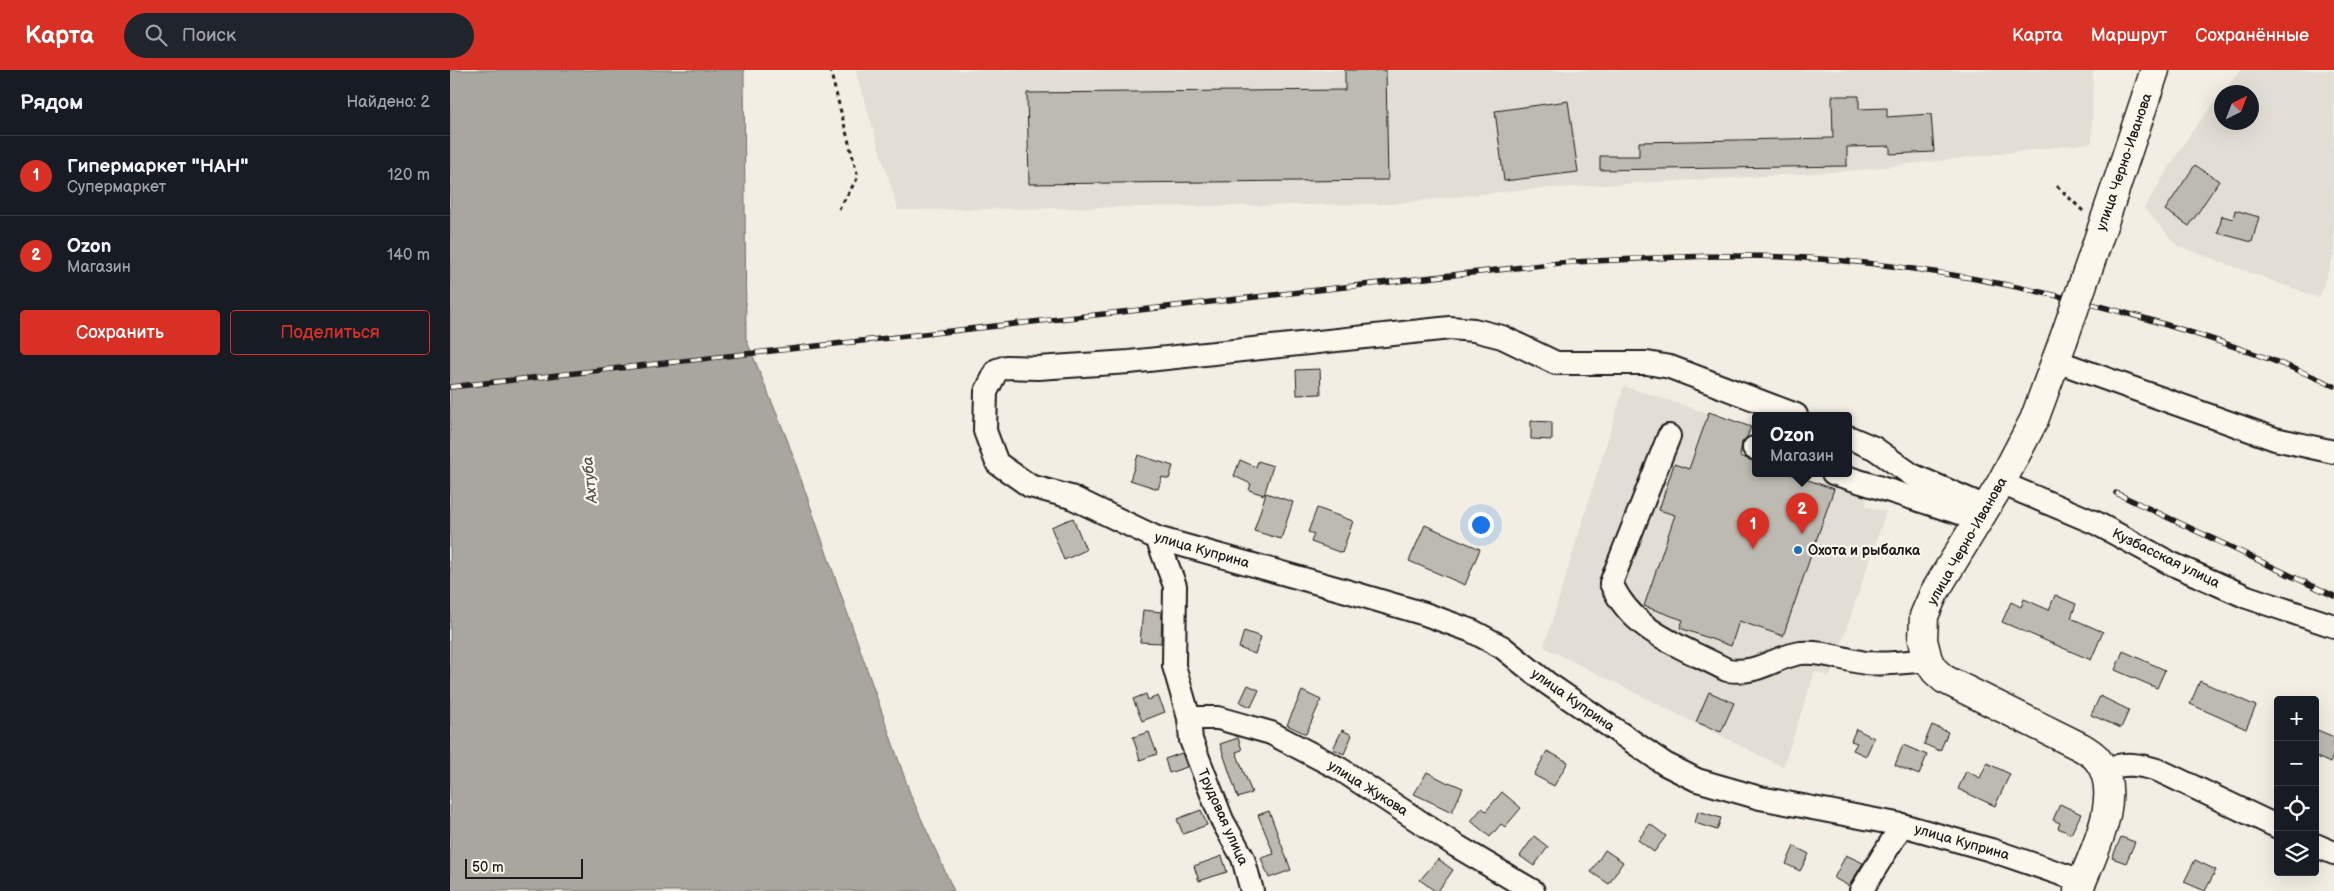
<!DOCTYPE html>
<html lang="ru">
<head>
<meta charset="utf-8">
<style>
	body { margin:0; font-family:"Balsamiq Sans",sans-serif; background:#20242c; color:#f1f3f6 }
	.controls { position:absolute; right:15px; bottom:15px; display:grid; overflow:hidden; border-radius:5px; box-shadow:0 5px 20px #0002 }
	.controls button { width:45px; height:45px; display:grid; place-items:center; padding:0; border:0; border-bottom:1px solid #363941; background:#171b24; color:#f1f3f6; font:25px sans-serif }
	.compass { position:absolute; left:1764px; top:15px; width:45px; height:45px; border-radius:50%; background:#171b24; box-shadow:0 5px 20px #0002; rotate:42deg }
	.scale { position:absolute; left:15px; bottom:12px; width:118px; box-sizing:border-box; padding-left:5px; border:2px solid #1c1c1c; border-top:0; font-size:14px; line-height:18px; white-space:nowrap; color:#1c1c1c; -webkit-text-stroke:4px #fbf7ec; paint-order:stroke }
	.you { position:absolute; left:1030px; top:454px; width:18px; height:18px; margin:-12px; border:4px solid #fff; border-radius:50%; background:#1a73e8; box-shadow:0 0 0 8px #1a73e833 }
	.badge { display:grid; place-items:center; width:32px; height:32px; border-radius:50%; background:#d93025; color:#fff; font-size:16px; font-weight:700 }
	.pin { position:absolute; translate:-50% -41px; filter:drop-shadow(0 1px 2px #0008) }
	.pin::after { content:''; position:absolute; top:26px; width:18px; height:15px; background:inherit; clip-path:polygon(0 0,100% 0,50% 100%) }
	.popup { position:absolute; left:1302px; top:342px; width:100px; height:65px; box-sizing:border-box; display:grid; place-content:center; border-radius:5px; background:#171b24; filter:drop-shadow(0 1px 4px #0005); font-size:16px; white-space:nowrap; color:#9ea1a6 }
	.popup b { font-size:19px; color:#f1f3f6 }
	.popup::after { content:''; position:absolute; left:50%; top:100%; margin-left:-10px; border:10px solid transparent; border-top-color:#171b24 }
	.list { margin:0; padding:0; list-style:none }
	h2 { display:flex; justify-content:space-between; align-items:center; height:65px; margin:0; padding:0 20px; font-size:21px }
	h2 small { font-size:16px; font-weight:400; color:#9ea1a6 }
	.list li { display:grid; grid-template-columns:32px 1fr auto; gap:15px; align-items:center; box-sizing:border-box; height:80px; padding:0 20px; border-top:1px solid #363941 }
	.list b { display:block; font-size:19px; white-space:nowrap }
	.list p { margin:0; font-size:16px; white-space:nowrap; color:#9ea1a6 }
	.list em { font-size:16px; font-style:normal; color:#9ea1a6 }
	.actions { display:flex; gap:10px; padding:15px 20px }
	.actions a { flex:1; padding:11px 0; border:1px solid #d93025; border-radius:5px; text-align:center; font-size:18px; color:#d93025 }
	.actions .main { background:#d93025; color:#fff }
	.icon { flex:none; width:28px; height:28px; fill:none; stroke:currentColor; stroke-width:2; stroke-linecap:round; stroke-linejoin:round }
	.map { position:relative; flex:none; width:1884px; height:821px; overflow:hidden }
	header { display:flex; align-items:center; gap:30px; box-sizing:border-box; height:70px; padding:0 25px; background:#d93025; color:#fff }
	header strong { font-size:24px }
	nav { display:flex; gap:28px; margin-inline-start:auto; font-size:18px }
	.search { width:350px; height:45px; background:#20242c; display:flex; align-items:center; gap:12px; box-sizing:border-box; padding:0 18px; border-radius:28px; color:#9ea1a6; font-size:19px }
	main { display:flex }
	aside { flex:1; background:#171b24 }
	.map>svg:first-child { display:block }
</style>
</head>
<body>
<header>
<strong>Карта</strong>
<div class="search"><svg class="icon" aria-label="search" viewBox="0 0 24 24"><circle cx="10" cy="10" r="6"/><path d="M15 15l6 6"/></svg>Поиск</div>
<nav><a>Карта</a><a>Маршрут</a><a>Сохранённые</a></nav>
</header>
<main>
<aside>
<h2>Рядом<small>Найдено: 2</small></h2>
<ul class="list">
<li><span class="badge">1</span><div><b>Гипермаркет &quot;НАН&quot;</b><p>Супермаркет</p></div><em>120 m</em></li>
<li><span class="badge">2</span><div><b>Ozon</b><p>Магазин</p></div><em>140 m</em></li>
</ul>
<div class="actions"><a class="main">Сохранить</a><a>Поделиться</a></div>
</aside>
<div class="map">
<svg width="1884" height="821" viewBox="0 0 1884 821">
	<rect width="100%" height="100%" fill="#f2eee4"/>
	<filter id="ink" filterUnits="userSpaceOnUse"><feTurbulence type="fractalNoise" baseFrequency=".02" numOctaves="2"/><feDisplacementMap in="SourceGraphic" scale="10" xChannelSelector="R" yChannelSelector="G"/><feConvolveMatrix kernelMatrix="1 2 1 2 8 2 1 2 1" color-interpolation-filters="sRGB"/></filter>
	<g filter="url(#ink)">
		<g fill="#e2ded5" fill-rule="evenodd">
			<polygon points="405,0 1643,0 1642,73 1399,101 1069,120 939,134 448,140"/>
			<path d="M1790 0H1884V184L1869 228 1728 176 1694 138 1740 64ZM1772 22H1802V52H1772Z"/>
			<polygon points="1174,316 1301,357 1291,386 1306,392 1306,403 1338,403 1417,427 1416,436 1436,442 1380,607 1365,602 1333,697 1094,577"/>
		</g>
		<polygon fill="#a9a6a0" stroke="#716f6b" points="0,0 294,0 296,269 337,369 461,726 504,821 0,821"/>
		<g fill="#bdbab1" stroke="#1c1c1c">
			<polygon points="895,0 936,0 938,110 579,114 577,23 895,20"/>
			<polygon points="1382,26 1409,26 1409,39 1437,38 1437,47 1481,44 1484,82 1440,84 1440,76 1397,77 1397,96 1150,100 1150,86 1189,86 1189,72 1383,68"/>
			<polygon points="1118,31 1128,102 1054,111 1045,41"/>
			<polygon points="1745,95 1769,111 1739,156 1715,140"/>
			<polygon points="1785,140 1809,147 1802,172 1768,163 1772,146 1783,149"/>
			<polygon points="870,299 871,324 847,325 846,300"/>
			<polygon points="1259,342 1301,357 1297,367 1292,372 1290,386 1306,392 1306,403 1338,403 1384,419 1333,566 1289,551 1281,576 1230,558 1233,550 1194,536 1225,445 1209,440 1224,394 1239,399"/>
			<polygon points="1081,351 1102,352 1102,370 1081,369"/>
			<polygon points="688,385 723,396 719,409 712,407 708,419 680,410"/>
			<polygon points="790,390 806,397 808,391 823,396 814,425 799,420 801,414 784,406"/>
			<polygon points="816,423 843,432 831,469 804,461"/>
			<polygon points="867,438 903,451 892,483 861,472 864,464 858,462"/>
			<polygon points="623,448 636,480 614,490 601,457"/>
			<polygon points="975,455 1030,479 1015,515 959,491"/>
			<polygon points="1605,525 1626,534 1621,548 1653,562 1641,590 1552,552 1561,532 1571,537 1574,529 1599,540"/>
			<polygon points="693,540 712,542 711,573 690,572"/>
			<polygon points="794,561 811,567 805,584 789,578"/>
			<polygon points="1673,581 1715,600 1707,618 1665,600"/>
			<polygon points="1750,611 1806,636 1796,659 1740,634"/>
			<polygon points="798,615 809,620 801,637 790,632"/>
			<polygon points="852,621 871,630 856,664 837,655"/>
			<polygon points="1259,622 1284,633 1271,662 1246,652"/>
			<polygon points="696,624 698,630 708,626 715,642 692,651 683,629"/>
			<polygon points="1650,626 1679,640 1671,658 1641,645"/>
			<polygon points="1482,655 1498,662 1490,681 1474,674"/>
			<polygon points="1406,659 1424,668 1416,686 1403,680 1407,673 1401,671"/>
			<polygon points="1865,659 1884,667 1884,683 1880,693 1865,686"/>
			<polygon points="892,660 902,665 894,684 883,679"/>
			<polygon points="699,662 707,684 690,690 683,667"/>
			<polygon points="788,668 792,680 786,682 802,723 788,728 770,674"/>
			<polygon points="1453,675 1477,685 1469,705 1445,695"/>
			<polygon points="1097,681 1118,692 1104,716 1084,705"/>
			<polygon points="732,683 737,697 719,703 715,689"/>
			<polygon points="1537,693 1560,704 1545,736 1508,719 1516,701 1530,708"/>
			<polygon points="977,702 998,713 999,712 1013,718 1002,742 964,724"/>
			<polygon points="1052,722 1071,738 1055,757 1051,754 1040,767 1021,751 1032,738 1036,741"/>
			<polygon points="1610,734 1631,744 1621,764 1608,758 1610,753 1603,750"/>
			<polygon points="751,740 757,755 733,764 727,749"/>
			<polygon points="819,741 841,800 819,808 811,788 824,784 808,745"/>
			<polygon points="1248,741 1271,748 1267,760 1245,753"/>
			<polygon points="1200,754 1216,766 1204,782 1188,770"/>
			<polygon points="1084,766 1098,777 1084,796 1070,786"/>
			<polygon points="1671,767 1685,772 1676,793 1662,788"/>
			<polygon points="1344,776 1359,784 1350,801 1336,794"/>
			<polygon points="1155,780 1173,792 1159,814 1141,802"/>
			<polygon points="1396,785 1413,793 1399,816 1384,808"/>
			<polygon points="772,786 777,802 749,811 744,796"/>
			<polygon points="988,789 1003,800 988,821 985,821 970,810"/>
			<polygon points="1745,790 1766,800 1755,821 1734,812"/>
		</g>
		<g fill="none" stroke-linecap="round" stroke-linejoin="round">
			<defs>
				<g id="minor">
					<polyline points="1606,291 1825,369 1884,382"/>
					<polyline points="1346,345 1220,297 1197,293 1106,293 1052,267 1024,260 1000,258 679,292 588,298 556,297 547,300 536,322 535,361 547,393 580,416 621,427 707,468 900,522 975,544 1022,561 1052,577 1097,613 1215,694 1247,710 1310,728 1452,755 1541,780 1632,811"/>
					<path d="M1219 366 1161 513C1183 563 1232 576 1277 600 1310 605 1323 587 1351 583 1373 581 1395 590 1416 593 1437 595 1457 592 1478 590"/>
					<polyline points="1398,367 1424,378 1462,405 1536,437"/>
					<polyline points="1304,378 1306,378"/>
					<polyline points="1383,403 1529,449"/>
					<polyline points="1551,413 1646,453 1720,493 1797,527 1884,556"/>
					<polyline points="707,468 725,516 724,596 739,648 741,670 772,750 793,788 802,821"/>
					<polyline points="739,648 768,648 821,663 890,699 1005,775 1083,821"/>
					<path d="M1654 700C1675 692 1689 694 1710 701L1828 757"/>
					<polyline points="1865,775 1884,783"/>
					<polyline points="1411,821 1452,755"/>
				</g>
				<g id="major">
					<polyline points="1643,185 1705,0"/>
					<path d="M1613 271 1584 350 1551 413 1484 523 1474 546 1473 570 1478 590 1485 601 1494 609 1631 677C1636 680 1643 684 1647 689 1676 723 1642 786 1628 821"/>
				</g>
			</defs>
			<use href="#minor" stroke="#1c1c1c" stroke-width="26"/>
			<use href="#major" stroke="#1c1c1c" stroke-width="31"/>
			<g stroke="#1c1c1c" stroke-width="3" stroke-dasharray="4 4" stroke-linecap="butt">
				<polyline points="380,0 408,107 389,139"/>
				<polyline points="1607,116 1634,142"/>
			</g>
			<use href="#minor" stroke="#fbf7ec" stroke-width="22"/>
			<use href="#major" stroke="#fbf7ec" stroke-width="28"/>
			<defs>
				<g id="rail">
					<path d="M0 317 1110 193C1167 190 1224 186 1281 186 1421 185 1562 211 1697 249 1760 268 1824 288 1884 316"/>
					<polyline points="1666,423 1884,526"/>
				</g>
			</defs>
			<use href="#rail" stroke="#1c1c1c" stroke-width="5.5"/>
			<use href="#rail" stroke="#fbf7ec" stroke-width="4" stroke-dasharray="11" stroke-linecap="butt"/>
			<defs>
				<polyline id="major-bridge" points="1613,271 1643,185"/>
			</defs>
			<use href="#major-bridge" stroke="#1c1c1c" stroke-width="31" stroke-linecap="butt"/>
			<use href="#major-bridge" stroke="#fbf7ec" stroke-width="28"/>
		</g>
	</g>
	<circle fill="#1f6fb2" stroke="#fbf7ec" stroke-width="2" cx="1348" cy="480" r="5"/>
	<g text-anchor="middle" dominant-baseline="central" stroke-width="4.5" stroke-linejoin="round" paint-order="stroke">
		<g font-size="14" fill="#1c1c1c" stroke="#fbf7ec">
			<text transform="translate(1674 92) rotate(-71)">улица Черно-Иванова</text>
			<text transform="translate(1517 471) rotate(-60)">улица Черно-Иванова</text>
			<text transform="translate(752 480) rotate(16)">улица Куприна</text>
			<text transform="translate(1716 488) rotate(26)">Кузбасская улица</text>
			<text transform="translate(1123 630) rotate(35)">улица Куприна</text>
			<text transform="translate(918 718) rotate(32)">улица Жукова</text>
			<text transform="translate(773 747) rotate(66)">Трудовая улица</text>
			<text transform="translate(1512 772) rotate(16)">улица Куприна</text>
		</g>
		<g font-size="14" font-weight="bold" fill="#1c1c1c" stroke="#fbf7ec" text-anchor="start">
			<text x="1358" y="480">Охота и рыбалка</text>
		</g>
		<g font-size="15" font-style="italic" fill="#545351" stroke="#fbf7ec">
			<text transform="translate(140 410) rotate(-96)">Ахтуба</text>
		</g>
	</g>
</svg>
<div class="controls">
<button>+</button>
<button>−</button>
<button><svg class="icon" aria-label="locate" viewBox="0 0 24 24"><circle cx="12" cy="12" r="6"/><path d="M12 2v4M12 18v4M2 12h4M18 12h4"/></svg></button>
<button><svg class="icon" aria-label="layers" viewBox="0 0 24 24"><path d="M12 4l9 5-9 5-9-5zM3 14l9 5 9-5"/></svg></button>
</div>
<svg class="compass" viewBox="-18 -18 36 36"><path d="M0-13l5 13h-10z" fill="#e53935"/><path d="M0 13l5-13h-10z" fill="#9ea1a6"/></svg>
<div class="scale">50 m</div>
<div class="you"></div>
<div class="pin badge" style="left:1303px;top:479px">1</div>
<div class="pin badge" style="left:1352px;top:464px">2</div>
<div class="popup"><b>Ozon</b>Магазин</div>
</div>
</main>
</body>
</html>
